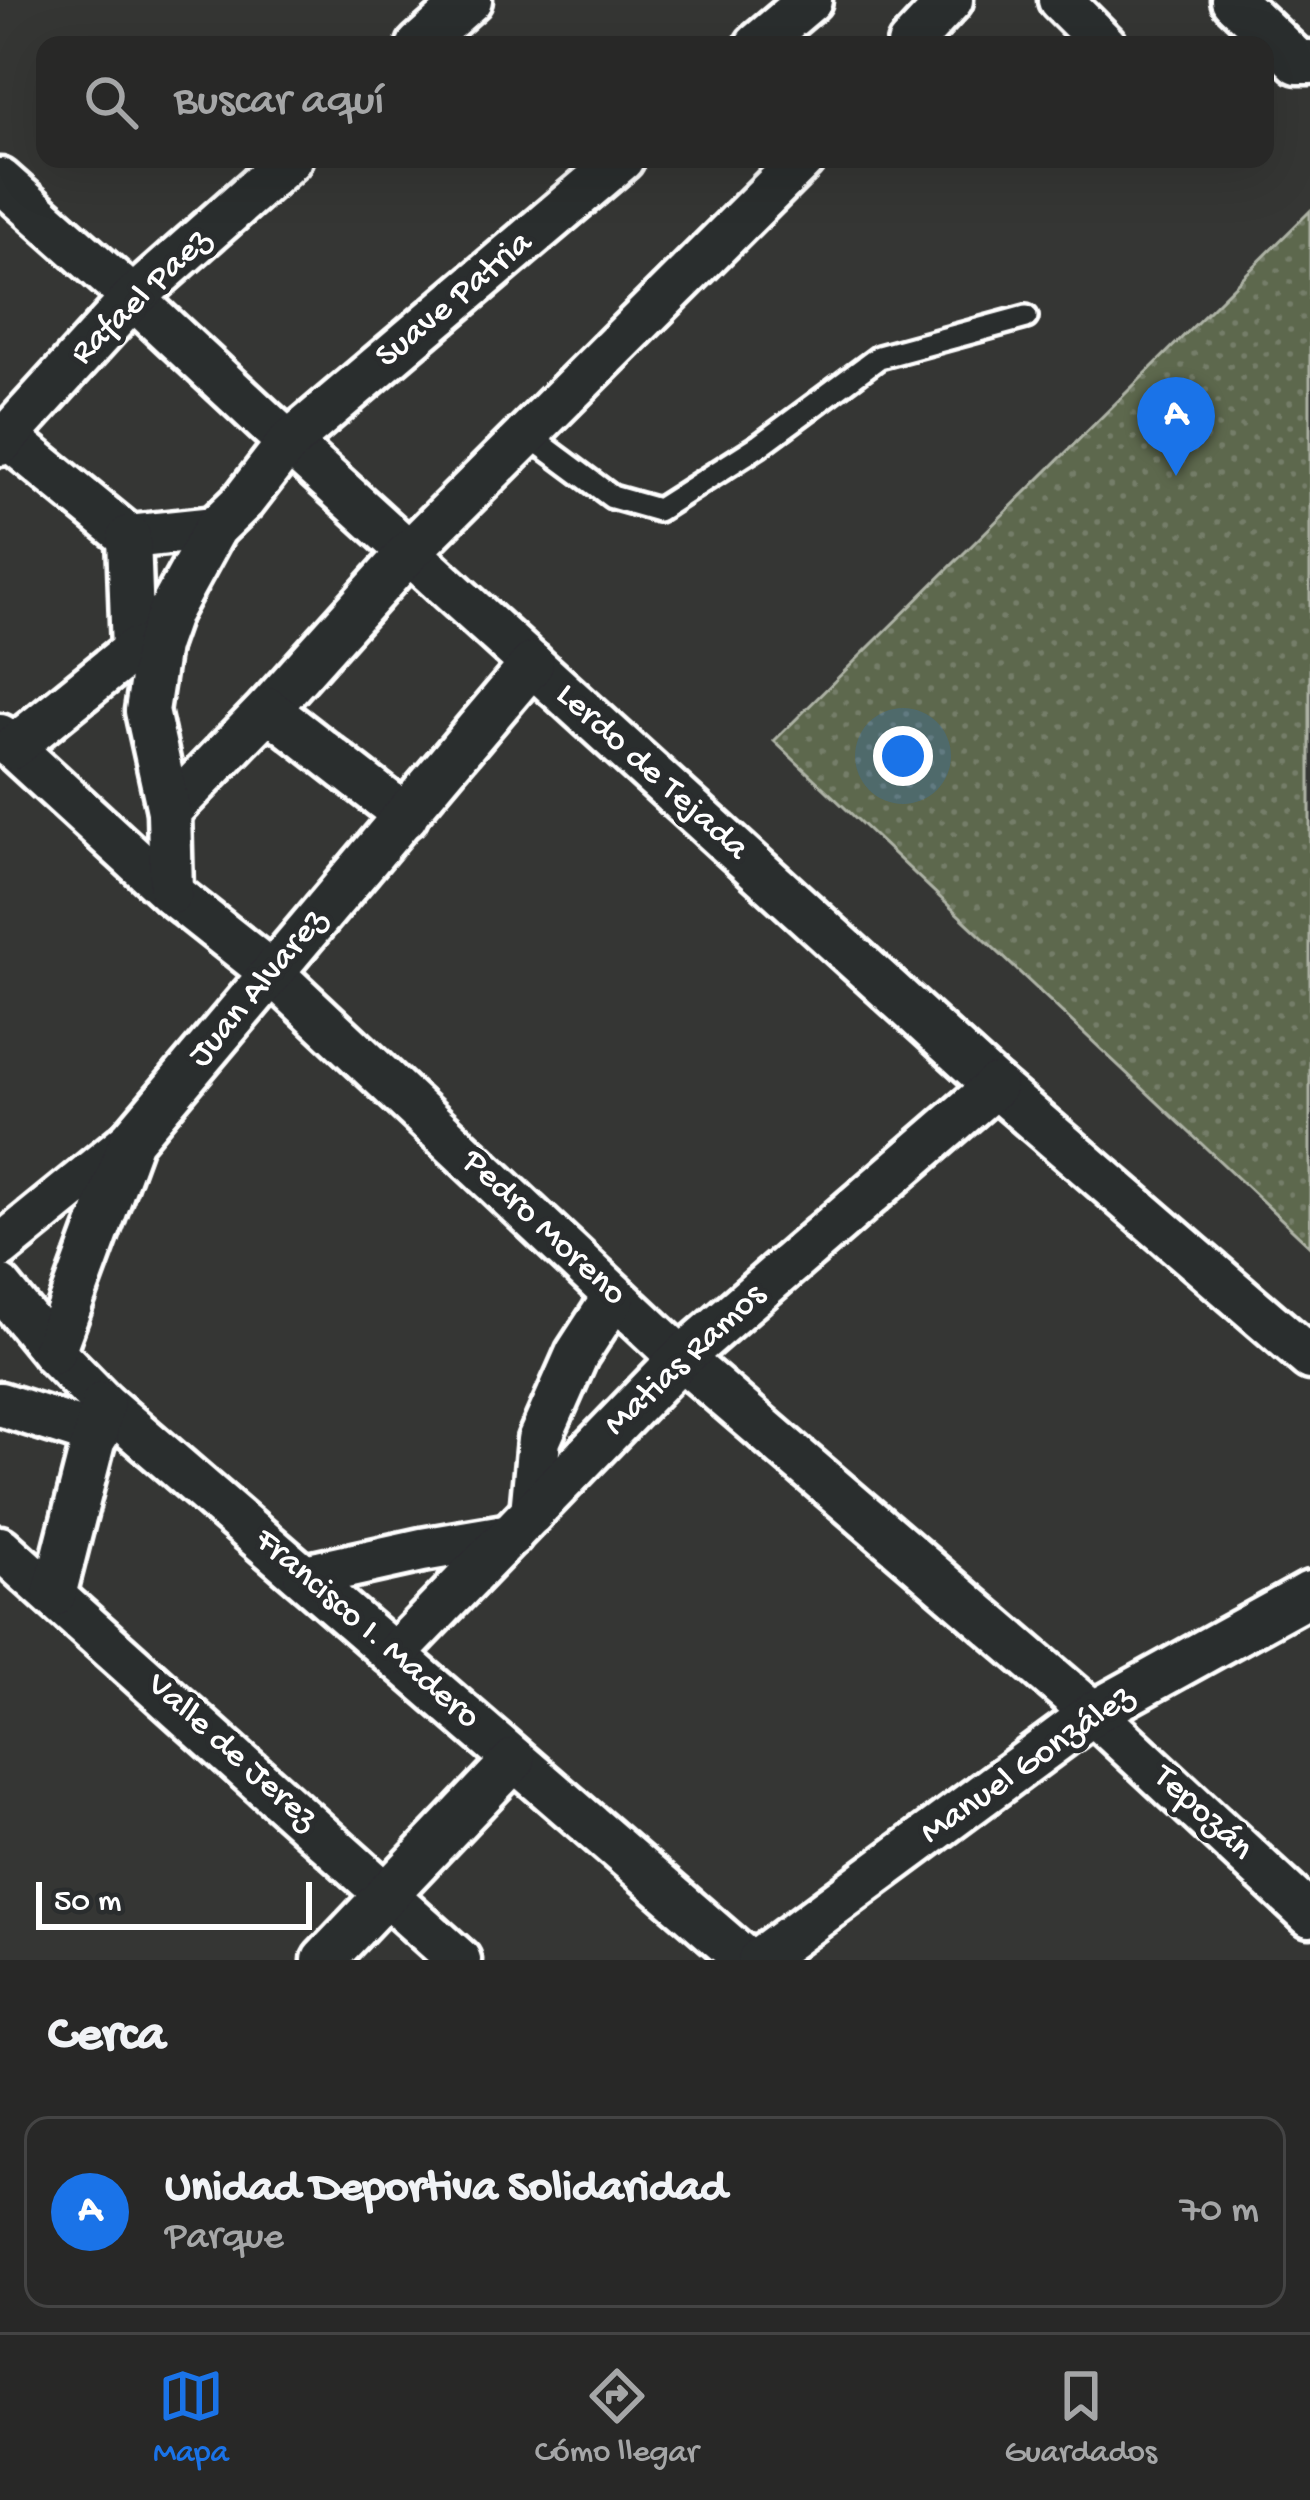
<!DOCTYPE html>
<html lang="es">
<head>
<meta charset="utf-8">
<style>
	body { margin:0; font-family:"Gochi Hand",sans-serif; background:#343433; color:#f1f3f6 }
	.scale { position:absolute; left:36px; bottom:30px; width:276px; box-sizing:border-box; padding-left:12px; border:6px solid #fff; border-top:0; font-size:33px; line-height:42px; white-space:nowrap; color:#fff; -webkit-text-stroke:9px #2a2d2e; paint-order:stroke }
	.you { position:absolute; left:903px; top:756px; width:42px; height:42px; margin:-30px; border:9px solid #fff; border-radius:50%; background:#1a73e8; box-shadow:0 0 0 18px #1a73e833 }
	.badge { display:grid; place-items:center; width:78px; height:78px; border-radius:50%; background:#1a73e8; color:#fff; font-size:39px; font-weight:700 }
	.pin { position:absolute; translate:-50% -99px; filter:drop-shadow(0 3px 6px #0008) }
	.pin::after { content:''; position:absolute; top:63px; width:42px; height:36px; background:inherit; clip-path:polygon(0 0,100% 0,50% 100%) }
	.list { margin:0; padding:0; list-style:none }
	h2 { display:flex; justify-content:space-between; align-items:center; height:156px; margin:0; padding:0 48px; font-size:51px }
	h2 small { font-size:39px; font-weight:400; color:#a5a6a7 }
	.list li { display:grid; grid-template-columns:78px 1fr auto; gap:36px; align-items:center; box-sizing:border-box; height:192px; margin:0 24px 24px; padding:0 24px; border:3px solid #444; border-radius:24px }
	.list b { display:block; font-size:45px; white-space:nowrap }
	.list p { margin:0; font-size:39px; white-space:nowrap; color:#a5a6a7 }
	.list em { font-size:39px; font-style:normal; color:#a5a6a7 }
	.icon { flex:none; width:66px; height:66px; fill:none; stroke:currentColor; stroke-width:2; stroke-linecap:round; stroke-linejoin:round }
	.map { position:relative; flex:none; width:1310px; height:1960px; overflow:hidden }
	.search { position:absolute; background:#282827; box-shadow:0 12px 48px #0002; left:36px; right:36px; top:36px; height:132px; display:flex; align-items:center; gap:30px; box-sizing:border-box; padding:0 42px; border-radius:24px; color:#a5a6a7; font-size:45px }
	.sheet { height:372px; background:#282827 }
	nav { display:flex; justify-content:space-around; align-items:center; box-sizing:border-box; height:168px; border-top:3px solid #444; background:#282827; font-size:33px; color:#a5a6a7 }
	nav a { display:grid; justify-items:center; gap:6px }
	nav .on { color:#1a73e8 }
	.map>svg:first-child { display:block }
</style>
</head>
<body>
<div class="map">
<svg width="1310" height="1960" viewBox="0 0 1310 1960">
	<defs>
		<pattern id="grass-dots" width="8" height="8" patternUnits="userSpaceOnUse" patternTransform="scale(3)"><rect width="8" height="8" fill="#5d674e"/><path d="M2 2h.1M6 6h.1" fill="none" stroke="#757e69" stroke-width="1.8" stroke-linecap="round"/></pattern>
	</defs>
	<rect width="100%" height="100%" fill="#353634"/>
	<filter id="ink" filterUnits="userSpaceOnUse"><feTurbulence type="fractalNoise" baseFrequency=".00833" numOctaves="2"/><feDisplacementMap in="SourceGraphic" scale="24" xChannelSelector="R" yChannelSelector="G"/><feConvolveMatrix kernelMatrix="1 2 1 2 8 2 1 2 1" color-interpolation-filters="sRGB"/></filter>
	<g filter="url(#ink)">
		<polygon fill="url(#grass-dots)" stroke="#aeb3a6" stroke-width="3" points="1310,211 1310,1246 774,741"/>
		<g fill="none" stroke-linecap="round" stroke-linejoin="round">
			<defs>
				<polyline id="service" points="527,434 612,497 658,510 760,445 879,357 1026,317"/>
				<g id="minor">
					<polyline points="1060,0 1105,45"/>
					<polyline points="1233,0 1298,62 1310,62"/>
					<polyline points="419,45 470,0"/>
					<polyline points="757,45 810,0"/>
					<polyline points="909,45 951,0"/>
					<polyline points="0,180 133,298 268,424 995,1086 1310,1358"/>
					<polyline points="7,437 129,537 215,528"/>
					<polyline points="0,444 133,298 290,159"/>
					<polyline points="129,537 133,650"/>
					<polyline points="268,709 409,552 803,159"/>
					<polyline points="0,736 171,893 272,973 681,1358 1093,1713 1310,1915"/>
					<polyline points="12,748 133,650 157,646"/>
					<polyline points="169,811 268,709 406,816"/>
					<polyline points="171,893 169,811 147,711 157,646 169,612 215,528 244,500 288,443 622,159"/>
					<polyline points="0,1247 130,1141"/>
					<polyline points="0,1287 53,1352 103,1403 746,1960"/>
					<polyline points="53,1352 131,1140 532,664"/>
					<polyline points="0,1404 97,1435"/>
					<polyline points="532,1513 539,1440 577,1354 614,1297"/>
					<polyline points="0,1548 459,1960"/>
					<polyline points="305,1576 422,1550 511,1535"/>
					<polyline points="54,1595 103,1403"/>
					<polyline points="395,1654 681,1358 995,1086"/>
					<polyline points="324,1960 514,1760"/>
					<polyline points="759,1960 1093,1713 1310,1593"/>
				</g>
			</defs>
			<use href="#service" stroke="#fff" stroke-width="30"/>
			<use href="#minor" stroke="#fff" stroke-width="51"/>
			<use href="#service" stroke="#2a2d2e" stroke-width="21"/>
			<use href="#minor" stroke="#2a2d2e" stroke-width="42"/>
		</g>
	</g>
	<g text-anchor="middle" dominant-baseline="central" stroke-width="10" stroke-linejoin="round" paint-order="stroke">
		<g font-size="36" fill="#fff" stroke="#2a2d2e">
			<text transform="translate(142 298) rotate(-44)">Rafael Paez</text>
			<text transform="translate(455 301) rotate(-40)">Suave Patria</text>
			<text transform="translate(651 773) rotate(42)">Lerdo de Tejada</text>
			<text transform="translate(259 989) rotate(-50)">Juan Alvarez</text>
			<text transform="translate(543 1229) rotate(43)">Pedro Moreno</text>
			<text transform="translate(686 1361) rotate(-43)">Matias Ramos</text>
			<text transform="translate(366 1630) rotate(41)">Francisco I. Madero</text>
			<text transform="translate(231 1753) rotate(42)">Valle de Jerez</text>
			<text transform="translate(1028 1766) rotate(-35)">Manuel González</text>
			<text transform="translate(1202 1814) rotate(43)">Tepozán</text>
		</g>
	</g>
</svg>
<div class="scale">50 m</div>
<div class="you"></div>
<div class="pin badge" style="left:1176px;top:476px">A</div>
<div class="search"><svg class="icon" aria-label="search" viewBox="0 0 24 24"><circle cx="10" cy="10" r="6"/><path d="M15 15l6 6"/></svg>Buscar aquí</div>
</div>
<section class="sheet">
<h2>Cerca<small></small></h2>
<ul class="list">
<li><span class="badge">A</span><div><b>Unidad Deportiva Solidaridad</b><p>Parque</p></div><em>70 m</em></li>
</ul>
</section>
<nav>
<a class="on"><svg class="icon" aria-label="map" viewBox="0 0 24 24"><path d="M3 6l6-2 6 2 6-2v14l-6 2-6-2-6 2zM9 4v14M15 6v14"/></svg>Mapa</a>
<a><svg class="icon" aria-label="directions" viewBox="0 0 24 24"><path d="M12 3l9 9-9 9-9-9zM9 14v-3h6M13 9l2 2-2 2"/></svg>Cómo llegar</a>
<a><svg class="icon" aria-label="saved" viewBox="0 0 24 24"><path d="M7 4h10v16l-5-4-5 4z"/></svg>Guardados</a>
</nav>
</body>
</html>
